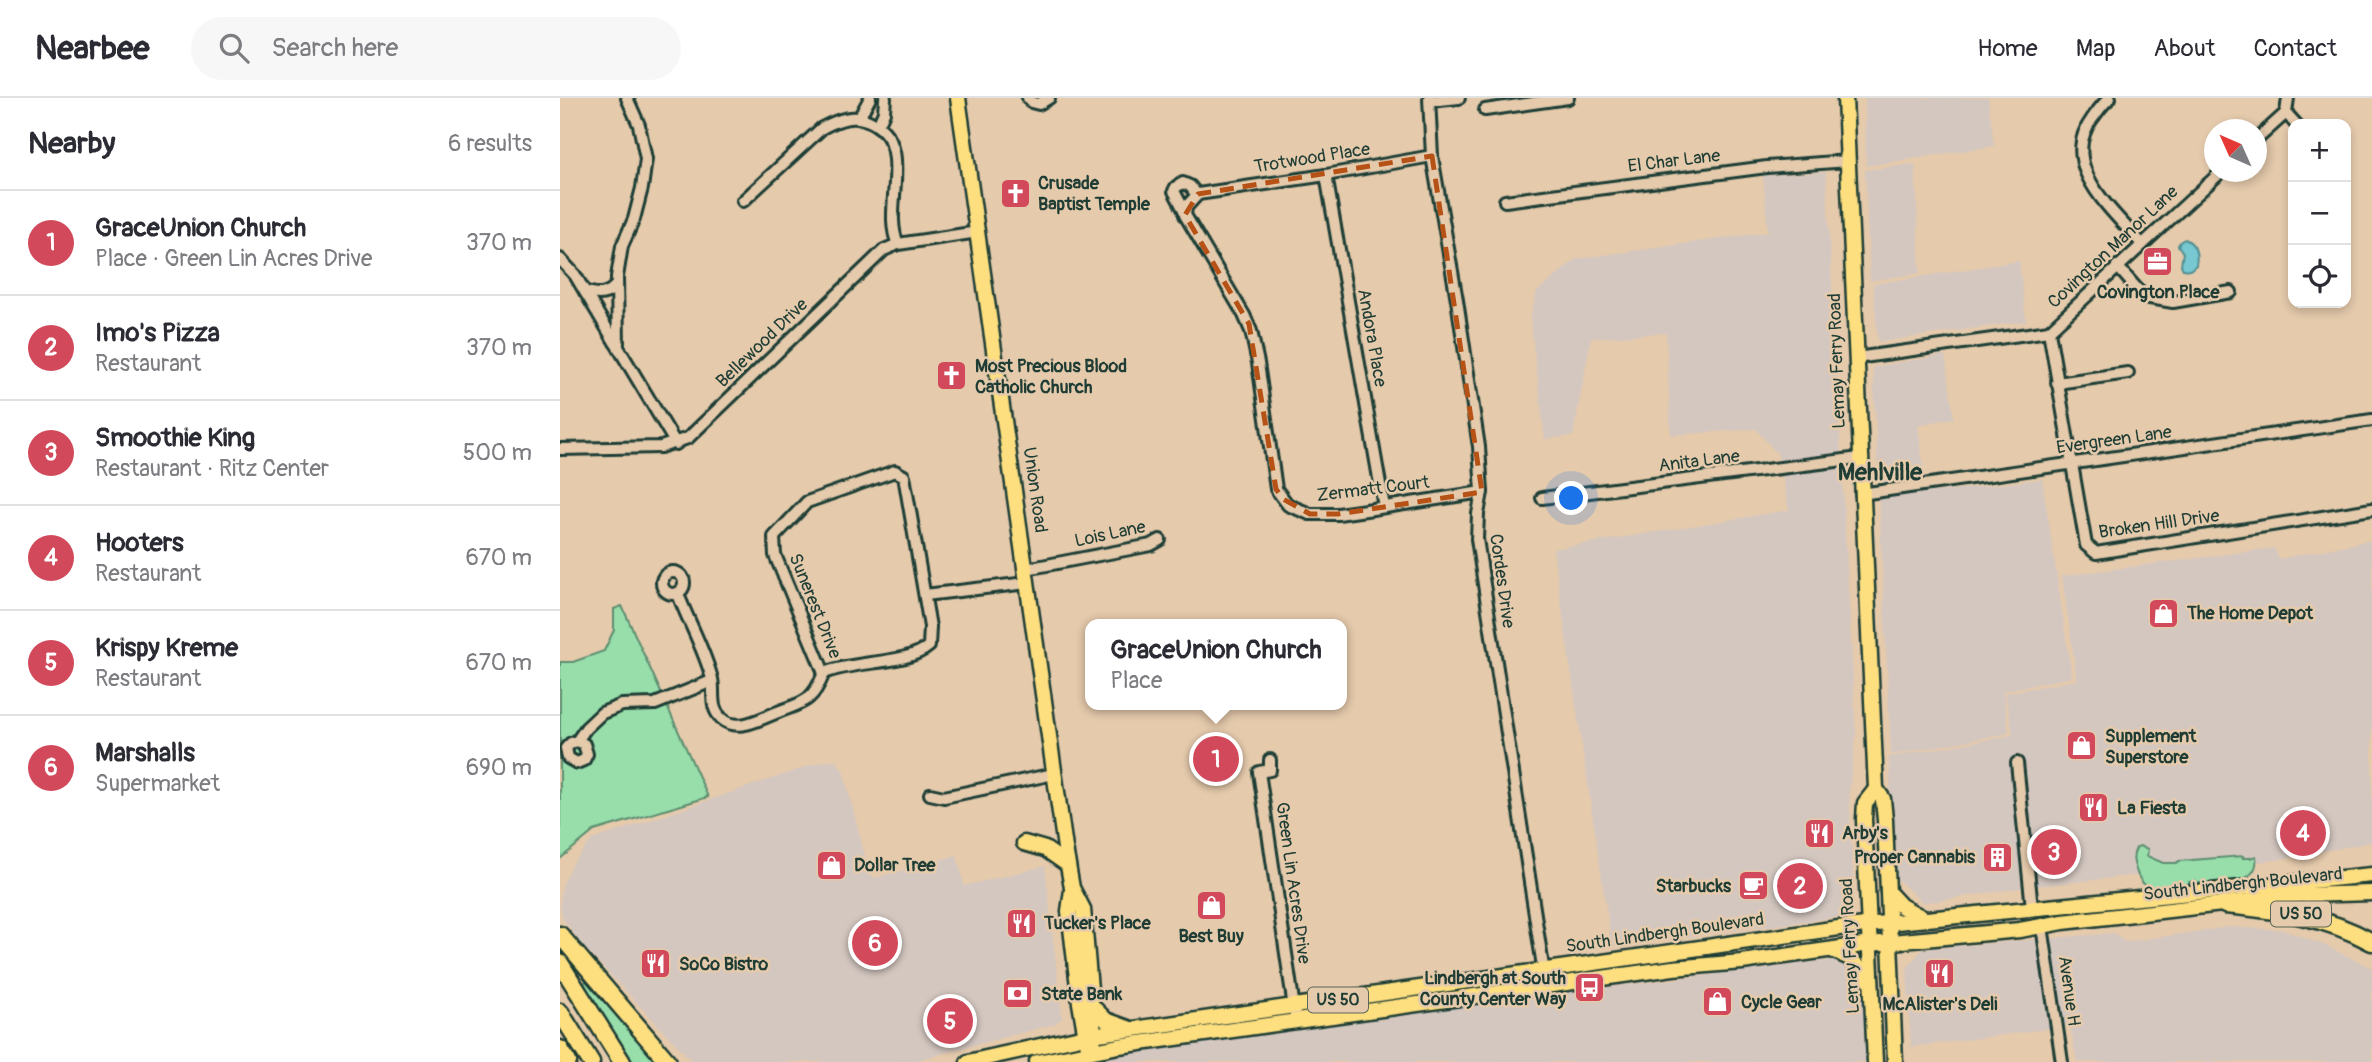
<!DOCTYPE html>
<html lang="en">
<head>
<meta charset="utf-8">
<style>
	body { margin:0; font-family:Pangolin,sans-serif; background:#f7f7f7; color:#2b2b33 }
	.controls { position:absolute; right:21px; top:21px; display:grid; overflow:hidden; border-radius:14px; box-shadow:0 4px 10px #0003 }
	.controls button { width:63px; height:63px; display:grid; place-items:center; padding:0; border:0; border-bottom:2px solid #e1e1e2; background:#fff; color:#2b2b33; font:35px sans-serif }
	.compass { position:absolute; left:1644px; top:21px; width:63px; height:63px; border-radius:50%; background:#fff; box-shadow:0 4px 10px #0003; rotate:315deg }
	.you { position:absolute; left:1012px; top:401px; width:24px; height:24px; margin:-18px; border:5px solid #fff; border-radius:50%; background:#1a73e8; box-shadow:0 0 0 10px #1a73e833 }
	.badge { display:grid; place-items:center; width:46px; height:46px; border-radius:50%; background:#d1495b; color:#fff; font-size:23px; font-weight:700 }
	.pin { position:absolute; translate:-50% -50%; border:4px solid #fff; box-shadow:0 2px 7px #0006 }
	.popup { position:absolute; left:525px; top:521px; width:262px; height:91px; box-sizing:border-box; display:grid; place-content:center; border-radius:14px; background:#fff; filter:drop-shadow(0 2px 5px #0005); font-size:23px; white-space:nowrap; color:#7c7c81 }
	.popup b { font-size:26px; color:#2b2b33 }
	.popup::after { content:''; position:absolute; left:50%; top:100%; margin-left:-14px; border:14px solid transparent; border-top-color:#fff }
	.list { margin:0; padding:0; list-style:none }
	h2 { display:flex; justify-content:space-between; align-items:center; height:91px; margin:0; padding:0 28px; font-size:30px }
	h2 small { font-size:23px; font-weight:400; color:#7c7c81 }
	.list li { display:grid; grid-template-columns:46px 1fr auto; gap:21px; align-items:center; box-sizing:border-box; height:105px; padding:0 28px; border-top:2px solid #e1e1e2 }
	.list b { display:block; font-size:26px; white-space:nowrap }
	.list p { margin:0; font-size:23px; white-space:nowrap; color:#7c7c81 }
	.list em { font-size:23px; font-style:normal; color:#7c7c81 }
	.icon { flex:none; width:38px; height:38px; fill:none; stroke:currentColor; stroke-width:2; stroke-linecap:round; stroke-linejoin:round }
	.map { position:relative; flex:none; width:1812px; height:964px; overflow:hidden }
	header { display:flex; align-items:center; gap:42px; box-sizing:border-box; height:98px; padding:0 35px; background:#fff; border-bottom:2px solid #e1e1e2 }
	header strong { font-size:33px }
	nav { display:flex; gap:38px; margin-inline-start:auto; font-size:24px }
	.search { width:490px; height:63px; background:#f7f7f7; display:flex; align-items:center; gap:18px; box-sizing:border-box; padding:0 24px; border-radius:38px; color:#7c7c81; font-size:26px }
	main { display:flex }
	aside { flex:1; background:#fff }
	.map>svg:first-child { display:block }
</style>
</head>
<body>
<header>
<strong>Nearbee</strong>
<div class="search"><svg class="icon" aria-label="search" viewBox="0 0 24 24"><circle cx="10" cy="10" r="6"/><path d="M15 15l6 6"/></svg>Search here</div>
<nav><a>Home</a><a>Map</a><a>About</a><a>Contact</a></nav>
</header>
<main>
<aside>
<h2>Nearby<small>6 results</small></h2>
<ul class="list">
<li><span class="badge">1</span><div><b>GraceUnion Church</b><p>Place · Green Lin Acres Drive</p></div><em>370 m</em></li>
<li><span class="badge">2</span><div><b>Imo's Pizza</b><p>Restaurant</p></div><em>370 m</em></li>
<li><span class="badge">3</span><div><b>Smoothie King</b><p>Restaurant · Ritz Center</p></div><em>500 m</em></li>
<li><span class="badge">4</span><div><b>Hooters</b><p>Restaurant</p></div><em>670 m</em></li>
<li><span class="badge">5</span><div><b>Krispy Kreme</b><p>Restaurant</p></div><em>670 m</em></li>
<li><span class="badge">6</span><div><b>Marshalls</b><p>Supermarket</p></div><em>690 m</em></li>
</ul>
</aside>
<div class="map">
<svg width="1812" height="964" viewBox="0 0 1812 964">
	<rect width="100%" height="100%" fill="#e5caac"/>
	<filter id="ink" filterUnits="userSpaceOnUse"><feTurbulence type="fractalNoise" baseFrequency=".0143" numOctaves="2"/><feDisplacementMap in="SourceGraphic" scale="14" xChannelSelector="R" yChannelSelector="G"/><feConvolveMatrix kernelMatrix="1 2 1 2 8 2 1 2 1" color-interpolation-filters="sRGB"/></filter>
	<g filter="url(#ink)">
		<g fill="#d4c7c0">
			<polygon points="1305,0 1428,0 1434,48 1306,68"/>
			<polygon points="1355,66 1360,175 1310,183 1305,72"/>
			<polygon points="1266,74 1296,638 1289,693 1294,799 1277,819 1052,849 993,451 1229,412 1218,357 1196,331 1111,337 1106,235 1031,240 1013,338 985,341 970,220 977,194 1016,161 1208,134 1203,77"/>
			<polygon points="1459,163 1466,223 1318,244 1313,186"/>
			<polygon points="1385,257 1394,320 1358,327 1367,395 1482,381 1512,579 1443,593 1449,635 1331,657 1313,269"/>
			<polygon points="1812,442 1812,744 1716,762 1459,790 1363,805 1335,779 1329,659 1453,637 1445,595 1517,582 1502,478 1714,450 1719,461"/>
			<polygon points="264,663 276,663 283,672 310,778 315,780 397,757 404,788 485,768 502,920 495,926 350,964 133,964 24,849 3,821 0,808 2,788 13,765 32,742"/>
			<polygon points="1669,829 1724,832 1766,848 1812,870 1812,964 1517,964 1510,928 1351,949 1347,870 1363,851 1555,835 1565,844"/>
			<polygon points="1279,861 1288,864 1301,880 1303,890 1307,964 543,964 552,957 959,900"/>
		</g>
		<g fill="#98deab" stroke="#5c8e70" stroke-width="2">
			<polygon points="62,508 148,699 34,733 0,761 0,564 13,564 44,553 54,532 54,511"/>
			<path d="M1579 748 1588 751 1587 758 1603 765H1616L1619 763 1683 758V760H1690L1696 758C1701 789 1657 785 1636 786L1635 783 1629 784V787C1605 789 1584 800 1576 772 1573 763 1572 758 1576 750Z"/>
			<path d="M26 883 97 964H73C57 937 38 912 24 885Z"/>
		</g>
		<path fill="#77c8d1" stroke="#549092" stroke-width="2" d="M1625 141C1636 146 1638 156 1636 167L1630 172 1623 171 1621 167 1623 155 1618 147 1621 143Z"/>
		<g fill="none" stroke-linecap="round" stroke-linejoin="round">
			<defs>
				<g id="minor">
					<polyline points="67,0 79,27 86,61 82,90 74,121 62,148 57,179 58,249 116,346"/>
					<polyline points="468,0 471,4 479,6 489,0"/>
					<polyline points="869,0 872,58 897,202 919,349 922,394 918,416 917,441 986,888"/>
					<path d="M1550 0C1542 6 1538 13 1532 21 1498 67 1552 112 1581 145"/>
					<polyline points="870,3 899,0"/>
					<polyline points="925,12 1008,0"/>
					<polyline points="1726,15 1728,0"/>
					<polyline points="1726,15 1736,26"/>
					<polyline points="299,20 310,0"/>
					<polyline points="318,28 324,14 325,0"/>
					<polyline points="1696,42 1726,15"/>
					<polyline points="872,58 766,77 638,96 626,109 625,117 684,217 691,233 698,265 716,391 728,407 750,416 778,416 806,412 922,394"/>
					<polyline points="766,77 824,409"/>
					<path d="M183 103 262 30C279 21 295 15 313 25 356 48 321 111 338 146"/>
					<polyline points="945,103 1207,69 1288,63"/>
					<polyline points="625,114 614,93 616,89 623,85 630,88 637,97"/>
					<polyline points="0,161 15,177 56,246"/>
					<polyline points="1557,168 1584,199 1613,204 1671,194"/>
					<path d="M25 194C39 197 48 198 57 186"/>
					<polyline points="1489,233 1526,447 1536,455 1812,411"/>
					<polyline points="1296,260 1489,233 1661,74"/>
					<polyline points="1497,285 1568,275"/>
					<polyline points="0,351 101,349 128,340 324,152 338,146 418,134"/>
					<polyline points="1301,396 1812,322"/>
					<polyline points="982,400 1300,360"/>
					<polyline points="466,471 591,447 600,442"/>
					<circle cx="113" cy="485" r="11"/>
					<path d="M118 496C128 523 145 553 152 581 155 595 149 609 162 621 177 634 198 622 213 616 242 604 251 607 264 575 295 562 347 567 369 548L370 529 344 378 335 373 247 404 214 439 215 457 264 575"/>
					<polyline points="365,497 467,485"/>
					<polyline points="17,643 24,646 27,656 24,662 17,665 8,660 6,650 11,645 17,643 26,630 42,615 62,607 95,606 152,583"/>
					<polyline points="710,662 710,672 699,674 736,923"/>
					<polyline points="1457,665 1472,810"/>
					<polyline points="370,696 384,699 494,676"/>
					<polyline points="1482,828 1502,964"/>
				</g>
				<g id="major">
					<polyline points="398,0 505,750 512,790 523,811 534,937 533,944"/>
					<polyline points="1285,0 1316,691 1323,701 1325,722 1335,964"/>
					<polyline points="464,745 485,751 508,767"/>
					<polyline points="512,792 509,813 520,905 527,945"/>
					<polyline points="1328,794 1341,808 1363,820"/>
					<polyline points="1272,852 1290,860 1311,883"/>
					<polyline points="531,907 546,922 568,930"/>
					<polyline points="408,964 525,938 1286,829 1812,777"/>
					<polyline points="477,964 559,948 1113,870 1182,864 1310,846 1460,832 1503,824 1743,797 1812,795"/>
					<polyline points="1315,964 1304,721 1305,705 1316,691"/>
				</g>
				<g id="highway">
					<polyline points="1711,788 1714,801 1723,813"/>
					<path d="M1665 807C1717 812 1765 818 1812 844"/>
					<polyline points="0,837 108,964"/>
					<polyline points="0,865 62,964"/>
					<polyline points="0,914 31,964"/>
					<polyline points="0,951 8,964"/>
				</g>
			</defs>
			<use href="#minor" stroke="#1f3d34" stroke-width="16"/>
			<use href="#major" stroke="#1f3d34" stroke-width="19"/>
			<use href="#highway" stroke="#1f3d34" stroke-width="21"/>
			<use href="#minor" stroke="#e5caac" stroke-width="10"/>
			<use href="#major" stroke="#fedf80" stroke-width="14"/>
			<use href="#highway" stroke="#fedf80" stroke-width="16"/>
		</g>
	</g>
	<path fill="none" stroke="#b65216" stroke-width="5" stroke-dasharray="14 9" stroke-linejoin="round" d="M872 58 922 394 778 416H750L723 401 716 391 689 226 625 117 638 96Z"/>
	<defs>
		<symbol id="church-square" viewBox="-11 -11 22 22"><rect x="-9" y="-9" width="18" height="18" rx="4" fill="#d1495b" stroke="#e5caac"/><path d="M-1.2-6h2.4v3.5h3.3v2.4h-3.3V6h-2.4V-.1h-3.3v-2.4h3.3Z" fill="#fff"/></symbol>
		<symbol id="office-square" viewBox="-11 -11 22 22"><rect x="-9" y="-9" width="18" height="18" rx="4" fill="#d1495b" stroke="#e5caac"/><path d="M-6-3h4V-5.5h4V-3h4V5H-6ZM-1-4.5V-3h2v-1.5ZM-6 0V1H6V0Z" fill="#fff"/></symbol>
		<symbol id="shop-square" viewBox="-11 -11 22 22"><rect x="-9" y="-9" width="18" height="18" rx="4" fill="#d1495b" stroke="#e5caac"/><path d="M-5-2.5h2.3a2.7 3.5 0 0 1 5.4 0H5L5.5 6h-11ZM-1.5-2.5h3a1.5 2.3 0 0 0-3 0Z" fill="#fff"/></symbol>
		<symbol id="restaurant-square" viewBox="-11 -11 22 22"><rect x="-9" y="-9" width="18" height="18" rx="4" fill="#d1495b" stroke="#e5caac"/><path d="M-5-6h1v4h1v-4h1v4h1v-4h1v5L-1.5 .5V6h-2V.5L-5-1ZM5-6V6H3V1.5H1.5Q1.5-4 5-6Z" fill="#fff"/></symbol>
		<symbol id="building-square" viewBox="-11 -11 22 22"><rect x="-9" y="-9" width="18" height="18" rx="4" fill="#d1495b" stroke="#e5caac"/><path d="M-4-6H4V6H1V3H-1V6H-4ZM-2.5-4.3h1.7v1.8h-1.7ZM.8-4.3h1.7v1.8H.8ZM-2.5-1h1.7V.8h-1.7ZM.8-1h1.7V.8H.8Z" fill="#fff"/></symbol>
		<symbol id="cafe-square" viewBox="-11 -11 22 22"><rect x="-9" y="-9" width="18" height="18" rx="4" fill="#d1495b" stroke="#e5caac"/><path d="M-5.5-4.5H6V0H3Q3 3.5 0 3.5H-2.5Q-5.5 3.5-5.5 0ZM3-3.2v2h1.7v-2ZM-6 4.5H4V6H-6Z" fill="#fff"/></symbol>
		<symbol id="bus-square" viewBox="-11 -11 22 22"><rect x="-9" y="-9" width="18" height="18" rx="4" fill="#d1495b" stroke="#e5caac"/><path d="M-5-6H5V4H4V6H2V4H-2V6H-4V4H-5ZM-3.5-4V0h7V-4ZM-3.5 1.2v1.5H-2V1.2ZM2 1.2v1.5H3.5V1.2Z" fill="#fff"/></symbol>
		<symbol id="bank-square" viewBox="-11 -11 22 22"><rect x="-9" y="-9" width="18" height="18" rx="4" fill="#d1495b" stroke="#e5caac"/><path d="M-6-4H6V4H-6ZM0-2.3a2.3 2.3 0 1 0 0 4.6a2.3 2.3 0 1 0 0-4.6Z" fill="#fff"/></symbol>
	</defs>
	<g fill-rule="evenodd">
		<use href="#church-square" x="438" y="78" width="35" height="35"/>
		<use href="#office-square" x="1580" y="146" width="35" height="35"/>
		<use href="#church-square" x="374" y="260" width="35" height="35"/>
		<use href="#shop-square" x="1586" y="498" width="35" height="35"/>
		<use href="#shop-square" x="1504" y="630" width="35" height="35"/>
		<use href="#restaurant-square" x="1516" y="692" width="35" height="35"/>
		<use href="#restaurant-square" x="1242" y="718" width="35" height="35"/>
		<use href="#building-square" x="1420" y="742" width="35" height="35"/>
		<use href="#shop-square" x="254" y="750" width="35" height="35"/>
		<use href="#cafe-square" x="1176" y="770" width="35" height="35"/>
		<use href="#shop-square" x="634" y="790" width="35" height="35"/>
		<use href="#restaurant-square" x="444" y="808" width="35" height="35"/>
		<use href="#restaurant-square" x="78" y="848" width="35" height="35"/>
		<use href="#restaurant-square" x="1362" y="858" width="35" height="35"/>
		<use href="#bus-square" x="1012" y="872" width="35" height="35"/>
		<use href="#bank-square" x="440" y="878" width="35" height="35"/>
		<use href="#shop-square" x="1140" y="886" width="35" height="35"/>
	</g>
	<g text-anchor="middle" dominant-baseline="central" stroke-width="5" stroke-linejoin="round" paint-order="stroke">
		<g fill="#e5caac" stroke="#5a6758" stroke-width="2">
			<rect x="1711" y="803.5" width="60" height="25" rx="5"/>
			<rect x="748" y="889.5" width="60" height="25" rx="5"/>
		</g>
		<g font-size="16" font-weight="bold" fill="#1f3d34">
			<text x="1741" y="816">US 50</text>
			<text x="778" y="902">US 50</text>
		</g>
		<g font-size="18" fill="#1f3d34" stroke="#e5caac">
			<text transform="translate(752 60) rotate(-9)">Trotwood Place</text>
			<text transform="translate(1114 63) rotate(-7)">El Char Lane</text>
			<text transform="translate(1553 149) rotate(-43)">Covington Manor Lane</text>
			<text transform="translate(812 240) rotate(80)">Andora Place</text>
			<text transform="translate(202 245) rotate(-44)">Bellewood Drive</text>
			<text transform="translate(1277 263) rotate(-92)">Lemay Ferry Road</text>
			<text transform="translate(1554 342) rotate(-8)">Evergreen Lane</text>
			<text transform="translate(1139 363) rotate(-7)">Anita Lane</text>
			<text transform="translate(813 391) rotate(-7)">Zermatt Court</text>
			<text transform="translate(475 392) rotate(82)">Union Road</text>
			<text transform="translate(1599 426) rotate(-8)">Broken Hill Drive</text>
			<text transform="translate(550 436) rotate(-12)">Lois Lane</text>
			<text transform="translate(942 483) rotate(82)">Cordes Drive</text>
			<text transform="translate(255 508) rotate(68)">Sunerest Drive</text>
			<text transform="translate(733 785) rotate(82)">Green Lin Acres Drive</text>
			<text transform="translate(1683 786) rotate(-6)">South Lindbergh Boulevard</text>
			<text transform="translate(1105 835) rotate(-8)">South Lindbergh Boulevard</text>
			<text transform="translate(1290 848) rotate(-93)">Lemay Ferry Road</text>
			<text transform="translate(1509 893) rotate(82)">Avenue H</text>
		</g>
		<g font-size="18" font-weight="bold" fill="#1f3d34" stroke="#e5caac" text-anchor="start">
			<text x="478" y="85">Crusade<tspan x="478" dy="21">Baptist Temple</tspan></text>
			<text x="1598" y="194" text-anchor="middle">Covington Place</text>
			<text x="415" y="268">Most Precious Blood<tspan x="415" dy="21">Catholic Church</tspan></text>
			<text x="1627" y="515">The Home Depot</text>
			<text x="1545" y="638">Supplement<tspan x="1545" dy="21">Superstore</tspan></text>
			<text x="1557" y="710">La Fiesta</text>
			<text x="1282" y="735">Arby's</text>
			<text x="1415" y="759" text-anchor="end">Proper Cannabis</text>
			<text x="294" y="767">Dollar Tree</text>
			<text x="1171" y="788" text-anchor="end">Starbucks</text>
			<text x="484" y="825">Tucker's Place</text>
			<text x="651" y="838" text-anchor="middle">Best Buy</text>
			<text x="119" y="866">SoCo Bistro</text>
			<text x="1006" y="880" text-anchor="end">Lindbergh at South<tspan x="1006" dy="21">County Center Way</tspan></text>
			<text x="481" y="896">State Bank</text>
			<text x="1181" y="904">Cycle Gear</text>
			<text x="1380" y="906" text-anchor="middle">McAlister's Deli</text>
		</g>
		<g font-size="24" font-weight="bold" fill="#1f3d34" stroke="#e5caac">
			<text x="1320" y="374">Mehlville</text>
		</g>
	</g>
</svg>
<div class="controls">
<button>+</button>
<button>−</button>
<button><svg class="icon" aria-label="locate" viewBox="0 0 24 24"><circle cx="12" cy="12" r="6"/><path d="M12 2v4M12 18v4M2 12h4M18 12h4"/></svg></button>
</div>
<svg class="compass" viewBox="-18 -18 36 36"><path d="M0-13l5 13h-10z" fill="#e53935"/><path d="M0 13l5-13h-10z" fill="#7c7c81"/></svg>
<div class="you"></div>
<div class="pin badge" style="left:656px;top:661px">1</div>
<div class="popup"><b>GraceUnion Church</b>Place</div>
<div class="pin badge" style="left:1240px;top:788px">2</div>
<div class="pin badge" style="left:1494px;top:754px">3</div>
<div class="pin badge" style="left:1743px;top:735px">4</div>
<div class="pin badge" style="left:390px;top:923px">5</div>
<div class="pin badge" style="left:315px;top:845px">6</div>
</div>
</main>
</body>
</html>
